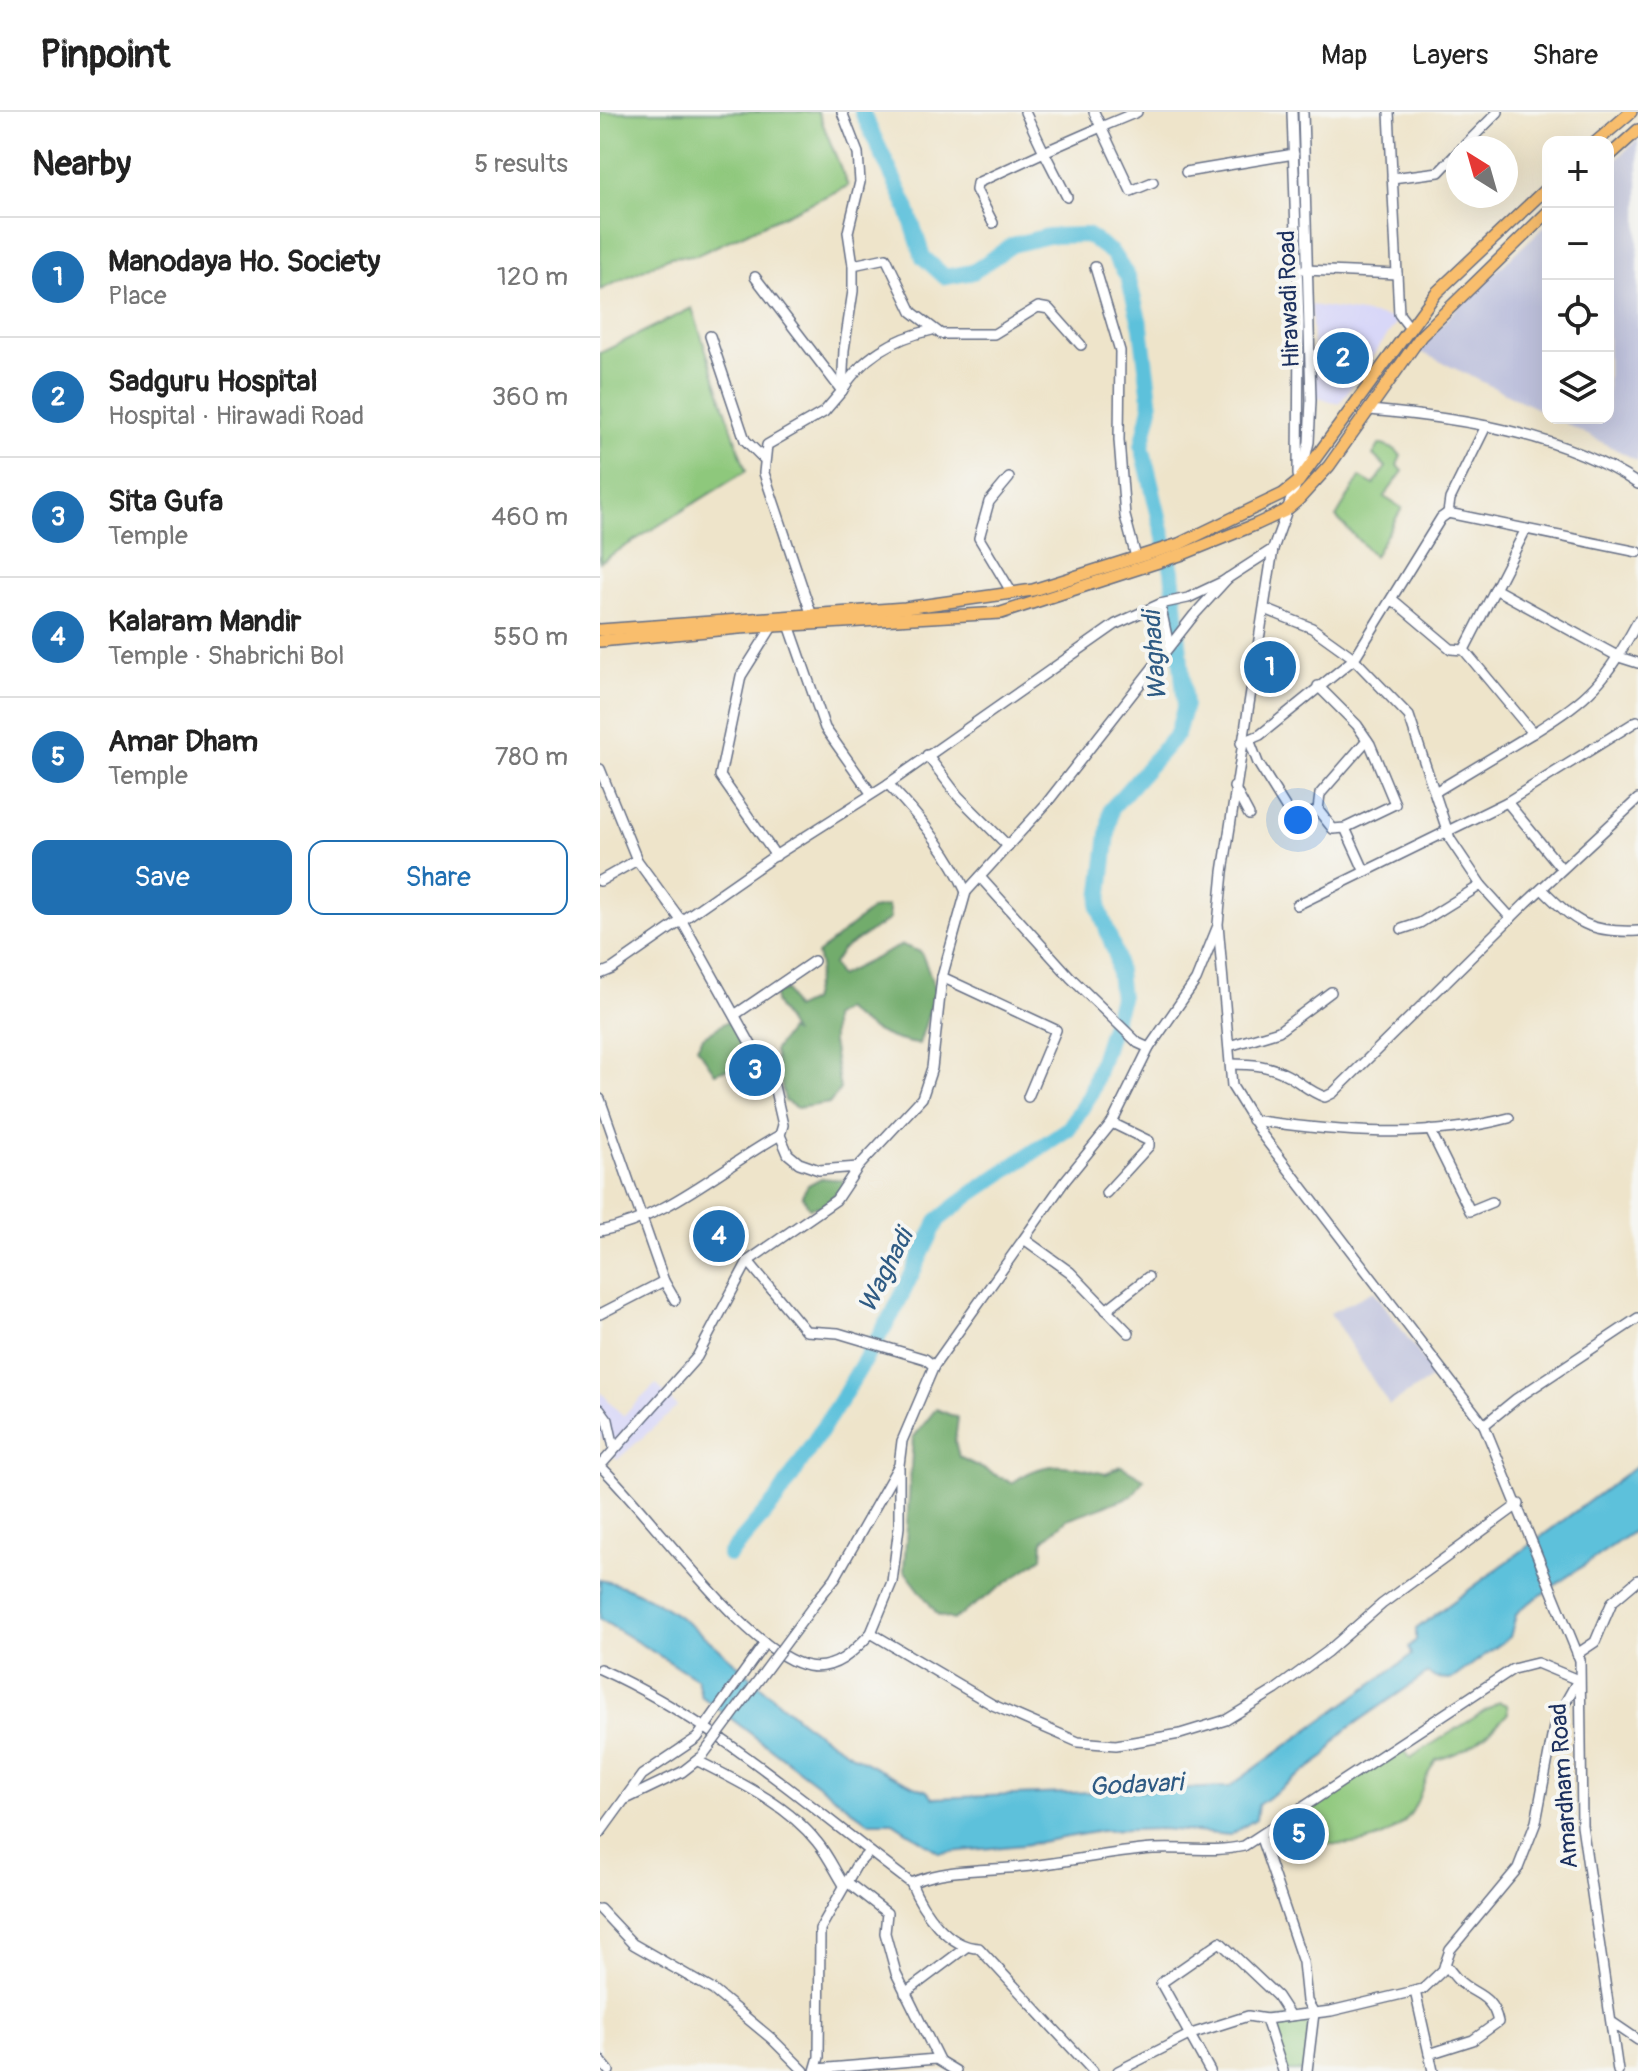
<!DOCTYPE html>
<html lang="en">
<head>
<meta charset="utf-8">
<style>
	body { margin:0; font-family:Pangolin,sans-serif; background:#f2f2f2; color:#222 }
	.controls { position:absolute; right:24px; top:24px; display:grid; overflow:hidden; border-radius:16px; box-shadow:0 8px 32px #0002 }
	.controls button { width:72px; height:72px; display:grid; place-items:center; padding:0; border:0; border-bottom:2px solid #e0e0e0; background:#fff; color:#222; font:40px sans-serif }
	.compass { position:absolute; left:846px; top:24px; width:72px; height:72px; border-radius:50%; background:#fff; box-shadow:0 8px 32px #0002; rotate:323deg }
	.you { position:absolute; left:698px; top:708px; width:28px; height:28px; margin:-20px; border:6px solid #fff; border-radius:50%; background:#1a73e8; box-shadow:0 0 0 12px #1a73e833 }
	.badge { display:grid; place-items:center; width:52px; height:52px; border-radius:50%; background:#1f6fb2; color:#fff; font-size:26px; font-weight:700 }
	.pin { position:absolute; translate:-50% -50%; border:4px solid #fff; box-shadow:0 2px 8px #0006 }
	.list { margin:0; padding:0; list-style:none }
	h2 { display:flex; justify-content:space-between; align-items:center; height:104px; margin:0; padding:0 32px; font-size:34px }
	h2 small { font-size:26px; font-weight:400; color:#767676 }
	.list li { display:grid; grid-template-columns:52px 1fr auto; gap:24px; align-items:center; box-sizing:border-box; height:120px; padding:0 32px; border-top:2px solid #e0e0e0 }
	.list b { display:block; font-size:30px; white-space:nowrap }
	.list p { margin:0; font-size:26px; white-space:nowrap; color:#767676 }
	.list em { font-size:26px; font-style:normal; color:#767676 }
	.actions { display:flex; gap:16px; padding:24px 32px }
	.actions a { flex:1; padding:18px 0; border:2px solid #1f6fb2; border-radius:16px; text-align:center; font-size:28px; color:#1f6fb2 }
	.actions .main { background:#1f6fb2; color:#fff }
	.icon { flex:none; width:44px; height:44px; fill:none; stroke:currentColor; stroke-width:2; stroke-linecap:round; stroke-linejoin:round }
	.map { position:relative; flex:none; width:1038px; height:1959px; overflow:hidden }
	header { display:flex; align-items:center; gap:48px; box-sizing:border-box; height:112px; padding:0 40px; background:#fff; border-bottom:2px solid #e0e0e0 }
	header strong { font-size:38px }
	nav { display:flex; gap:44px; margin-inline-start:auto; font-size:28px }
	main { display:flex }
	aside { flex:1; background:#fff }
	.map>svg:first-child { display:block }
</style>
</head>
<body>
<header>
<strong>Pinpoint</strong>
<nav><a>Map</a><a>Layers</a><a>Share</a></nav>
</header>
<main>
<aside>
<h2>Nearby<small>5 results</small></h2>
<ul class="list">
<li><span class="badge">1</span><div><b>Manodaya Ho. Society</b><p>Place</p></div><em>120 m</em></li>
<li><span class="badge">2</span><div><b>Sadguru Hospital</b><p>Hospital · Hirawadi Road</p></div><em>360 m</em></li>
<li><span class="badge">3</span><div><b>Sita Gufa</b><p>Temple</p></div><em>460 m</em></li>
<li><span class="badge">4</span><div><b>Kalaram Mandir</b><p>Temple · Shabrichi Bol</p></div><em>550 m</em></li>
<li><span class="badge">5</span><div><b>Amar Dham</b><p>Temple</p></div><em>780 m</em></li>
</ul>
<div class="actions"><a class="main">Save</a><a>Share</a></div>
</aside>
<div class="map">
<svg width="1038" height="1959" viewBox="0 0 1038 1959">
	<rect width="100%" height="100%" fill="#f6f6f2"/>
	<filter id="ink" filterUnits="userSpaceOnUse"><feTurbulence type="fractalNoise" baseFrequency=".0125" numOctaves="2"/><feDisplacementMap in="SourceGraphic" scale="16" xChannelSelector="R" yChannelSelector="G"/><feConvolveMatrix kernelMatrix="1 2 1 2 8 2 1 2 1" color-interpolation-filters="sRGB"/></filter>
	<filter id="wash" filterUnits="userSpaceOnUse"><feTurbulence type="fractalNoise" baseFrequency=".006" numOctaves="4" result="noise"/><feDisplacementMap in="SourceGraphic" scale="32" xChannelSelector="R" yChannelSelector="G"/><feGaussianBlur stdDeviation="1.8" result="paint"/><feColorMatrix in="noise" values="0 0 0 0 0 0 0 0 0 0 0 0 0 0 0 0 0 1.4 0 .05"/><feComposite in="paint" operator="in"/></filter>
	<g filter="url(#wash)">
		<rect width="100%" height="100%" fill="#eee4ca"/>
		<g fill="#d8d7f8">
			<polygon points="711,193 799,207 739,292 716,284"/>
			<polygon points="56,1272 77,1295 17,1348 0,1322 0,1279 23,1304"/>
		</g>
		<g fill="#bfc2dd">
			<polygon points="1038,27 1038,349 955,306 1008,306 1008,55"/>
			<polygon points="948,111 948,302 819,239 855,198"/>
			<polygon points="774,1179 835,1264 789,1293 730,1201"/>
		</g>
		<g fill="#8ec87c" stroke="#547c6d" stroke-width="2">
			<polygon points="0,0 218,0 248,74 97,143 70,145 0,178"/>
			<polygon points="92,196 146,359 0,450 0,241"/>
			<polygon points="780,332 796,338 801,344 797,353 803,359 784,385 802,396 774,444 736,405 760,365 774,373 786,355 773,343"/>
			<path d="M899 1590 907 1593 908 1601C887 1625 867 1640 836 1648 825 1662 823 1678 815 1694 797 1730 751 1737 716 1730L717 1723 701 1700 803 1636 810 1646Z"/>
			<polygon points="711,1903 705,1959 685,1959 668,1909"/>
		</g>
		<g fill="#72ac6c" stroke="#466e65" stroke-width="2">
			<path d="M288 794 290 807 242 838 233 852 239 864 302 833 321 840 336 878 319 932C293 930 263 915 244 897L232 905V930L240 977 230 991 197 996 185 989 174 939 189 918 193 920 175 890V882L186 878 194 897 211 889 220 854 217 842 272 797Z"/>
			<path d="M126 910 136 914 166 962 158 970C142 960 133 953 115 961L97 935 103 925Z"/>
			<polygon points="221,1066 243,1068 243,1076 222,1094 209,1096 202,1083 208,1073"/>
			<path d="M336 1297 358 1306 355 1329 359 1345 412 1371C447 1346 467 1353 506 1362L521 1354 544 1367 532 1384 467 1407 443 1429 442 1446 353 1508 338 1503 304 1458 313 1326Z"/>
		</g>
		<path fill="#5dc1db" stroke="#3c789c" stroke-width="2" d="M1038 1353V1416L922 1496 916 1503 910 1525 852 1567 835 1566 828 1561 746 1618 737 1626 726 1644 658 1693 656 1707 630 1723 561 1717 501 1719 423 1733 340 1741 293 1710H268L101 1584 97 1567 0 1507V1468C76 1482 145 1565 204 1611 241 1639 284 1662 327 1679L333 1686 629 1675 812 1543 809 1535 816 1528V1517Z"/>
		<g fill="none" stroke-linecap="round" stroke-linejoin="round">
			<polyline stroke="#5dc1db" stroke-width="16" points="129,1443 178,1386 245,1281 294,1199 338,1108 371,1082 469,1016 490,983 521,886 516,843 499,796 511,697 577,622 585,593 572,459 542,334 551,295 541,215 528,165 512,141 487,123 448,124 412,133 373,160 345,165 323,145 307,95 262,0"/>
		</g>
	</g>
	<g filter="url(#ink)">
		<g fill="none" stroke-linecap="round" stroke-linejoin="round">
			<defs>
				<g id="minor">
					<polyline points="425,0 444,40 501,15 494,0"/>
					<polyline points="537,0 501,15 531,79 553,70"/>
					<polyline points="692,0 699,211 698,363"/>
					<polyline points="789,0 799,202 809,215"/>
					<polyline points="862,36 898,0"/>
					<polyline points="586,60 694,42"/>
					<polyline points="792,66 839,60 858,40"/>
					<polyline points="393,111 376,78 377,71 444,40 467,85"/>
					<polyline points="253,153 286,146 312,200 341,222 394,222 438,195 449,197 481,233"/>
					<polyline points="495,155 520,239 519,328 525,404 536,445"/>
					<polyline points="705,158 797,162"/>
					<path d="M155 165 242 279C261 245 295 226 332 218"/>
					<polyline points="110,224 145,328 163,346"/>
					<path d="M770 298C859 306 962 321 1038 372"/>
					<polyline points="702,360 709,330 711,288 703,0"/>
					<polyline points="409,366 389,390 379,426 412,481"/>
					<polyline points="696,373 673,437 623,760 618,812 632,974 663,1024 884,1313 980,1548 982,1713 1018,1959"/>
					<polyline points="848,401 850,387 886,314"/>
					<path d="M926 417 864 538 933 621C992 584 1005 570 1038 509"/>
					<polyline points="895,477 1019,545 1038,551"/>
					<polyline points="793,488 851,537 864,538"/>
					<polyline points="560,492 569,534"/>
					<polyline points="665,497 712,516 751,544 809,604 850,727 881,773 911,806"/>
					<polyline points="211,501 164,361 167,333 224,300 242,279 244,238 253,179 253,153 248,120 260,70 258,41 242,0"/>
					<polyline points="187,507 225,616 271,681"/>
					<polyline points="175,510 141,564 120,664 176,744"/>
					<polyline points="718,574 757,613 770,632 795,692 745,716 733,717 718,698"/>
					<polyline points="650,630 658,651 694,709 718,698 720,682 767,628"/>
					<polyline points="641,631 660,623 754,547 841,406 848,401 1038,440"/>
					<polyline points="327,643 358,684 408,734"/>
					<polyline points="0,657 37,748 83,811 174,974 183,1013 180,1023 188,1042 199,1051 219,1058 258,1055"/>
					<path d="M288 672C318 703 349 740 366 780"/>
					<polyline points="634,675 649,703"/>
					<polyline points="835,680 933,621"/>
					<polyline points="907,690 962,757"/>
					<polyline points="745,716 764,758"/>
					<polyline points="380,765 471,866 538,931 549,936"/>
					<polyline points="0,769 37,748"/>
					<path d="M942 777C976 811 989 821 1038 819"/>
					<polyline points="697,793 907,690 1037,609"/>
					<polyline points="802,817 820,811 881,773"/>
					<polyline points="0,862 12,857 170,747 288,672 516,512 560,492 588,486 622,470 673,437"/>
					<polyline points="342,865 456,918 428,985"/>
					<polyline points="136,902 214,849"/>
					<polyline points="629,934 679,919 731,880"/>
					<path d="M631 952C651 952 669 953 687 963 700 970 710 980 725 985L733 981 926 791 1038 687"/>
					<polyline points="0,987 64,1169 75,1188"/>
					<path d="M652 1008C737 1020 825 1028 909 1006"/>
					<polyline points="830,1018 870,1099 892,1090"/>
					<polyline points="506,1081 549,1034 549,1029 512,1011"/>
					<path d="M0 1119C67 1106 122 1055 180 1023"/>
					<polyline points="424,1127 470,1160 529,1221"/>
					<polyline points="148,1149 206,1219 238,1221 325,1247 334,1254"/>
					<polyline points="506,1198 548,1165"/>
					<polyline points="0,1202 64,1169"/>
					<polyline points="0,1297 8,1308 14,1336"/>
					<polyline points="884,1313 916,1287 1038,1206"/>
					<polyline points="0,1354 97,1245 148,1149 236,1088 258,1055 322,986 332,956 342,865 366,780 446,692 594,503 628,466"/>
					<path d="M0 1354C49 1399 148 1543 208 1554 236 1559 254 1539 271 1521L393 1593 478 1630 516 1633 580 1622 626 1608 675 1578 727 1540 782 1492 919 1392"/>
					<polyline points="219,1486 235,1466 299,1353 302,1329 334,1254 464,1070 512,1011 549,936 596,868 617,816"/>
					<polyline points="271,1521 292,1470 299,1415 299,1356"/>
					<polyline points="977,1542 995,1530 1012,1490 1038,1468"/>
					<path d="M0 1557C115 1609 211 1696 311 1771 349 1755 391 1759 431 1754 472 1749 512 1740 553 1737 584 1735 613 1741 644 1734L913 1557 937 1551 978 1568 955 1609 936 1710 918 1756 850 1838 843 1858 823 1877 731 1899 666 1907 648 1904 591 1922 518 1959"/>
					<path d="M98 1649C139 1670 188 1693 217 1730 228 1743 235 1759 244 1773"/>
					<polyline points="26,1687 82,1660 100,1646"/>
					<polyline points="0,1721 42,1663 97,1626 165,1531"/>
					<polyline points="661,1726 703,1850 707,1889 714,1901 707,1959"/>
					<polyline points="247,1770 287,1801 285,1821 296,1861 339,1948"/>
					<path d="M311 1771C322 1798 348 1836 379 1836L493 1959"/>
					<polyline points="0,1797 33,1832 113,1878 172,1927 204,1959"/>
					<polyline points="815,1879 833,1959"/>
					<polyline points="305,1881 365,1836"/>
					<polyline points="666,1907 683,1959"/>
					<polyline points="1013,1911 1038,1928"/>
					<path d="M829 1942 873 1928 898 1910C892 1881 873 1883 858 1868 853 1863 849 1857 845 1852"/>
					<polyline points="0,1948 9,1959"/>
					<polyline points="217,1957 336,1947 356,1959"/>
					<polyline points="215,1959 219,1945 220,1817 256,1754 269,1740"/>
					<polyline points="610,1959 561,1871 620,1830 677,1884 690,1904"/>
				</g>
				<g id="major">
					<polyline points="996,30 1031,0"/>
					<polyline points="1008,45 1038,18"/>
					<polyline points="0,518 305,496 433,478 579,432 683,382 698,370 836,181 948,75"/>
					<polyline points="0,529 139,516 401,501 583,442 657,412 685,399 698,388 729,354 821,224 948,100"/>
				</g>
			</defs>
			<use href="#minor" stroke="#656e84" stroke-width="12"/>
			<use href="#major" stroke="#656e84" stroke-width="14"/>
			<use href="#minor" stroke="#fff" stroke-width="9"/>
			<use href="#major" stroke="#f9be6d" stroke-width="11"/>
			<defs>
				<polyline id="minor-bridge" points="103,1643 219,1486"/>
			</defs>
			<use href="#minor-bridge" stroke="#656e84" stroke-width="12" stroke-linecap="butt"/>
			<use href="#minor-bridge" stroke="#fff" stroke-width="9"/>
		</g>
	</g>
	<g text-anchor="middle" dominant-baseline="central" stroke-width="8" stroke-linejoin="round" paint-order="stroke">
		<g font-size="24" fill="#1b2f5e" stroke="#f6f6f2">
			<text transform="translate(689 187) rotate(-92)">Hirawadi Road</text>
			<text transform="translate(964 1674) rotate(-94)">Amardham Road</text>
		</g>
		<g font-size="26" font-style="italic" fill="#2f5b84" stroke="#f6f6f2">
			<text transform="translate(555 544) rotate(-94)">Waghadi</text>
			<text transform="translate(286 1159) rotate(-63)">Waghadi</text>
			<text transform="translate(536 1673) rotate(-3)">Godavari</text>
		</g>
	</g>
</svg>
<div class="controls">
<button>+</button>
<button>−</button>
<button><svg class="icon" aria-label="locate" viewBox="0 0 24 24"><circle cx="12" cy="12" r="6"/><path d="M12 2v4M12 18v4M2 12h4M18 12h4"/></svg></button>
<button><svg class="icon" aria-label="layers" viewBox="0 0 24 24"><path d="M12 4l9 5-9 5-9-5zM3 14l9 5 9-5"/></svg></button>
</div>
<svg class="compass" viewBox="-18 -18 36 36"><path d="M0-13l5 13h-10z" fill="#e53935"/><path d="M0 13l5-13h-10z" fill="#767676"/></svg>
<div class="you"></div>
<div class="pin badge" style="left:670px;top:555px">1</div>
<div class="pin badge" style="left:743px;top:246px">2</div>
<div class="pin badge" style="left:155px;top:958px">3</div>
<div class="pin badge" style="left:119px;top:1124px">4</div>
<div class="pin badge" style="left:699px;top:1722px">5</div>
</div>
</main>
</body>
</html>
